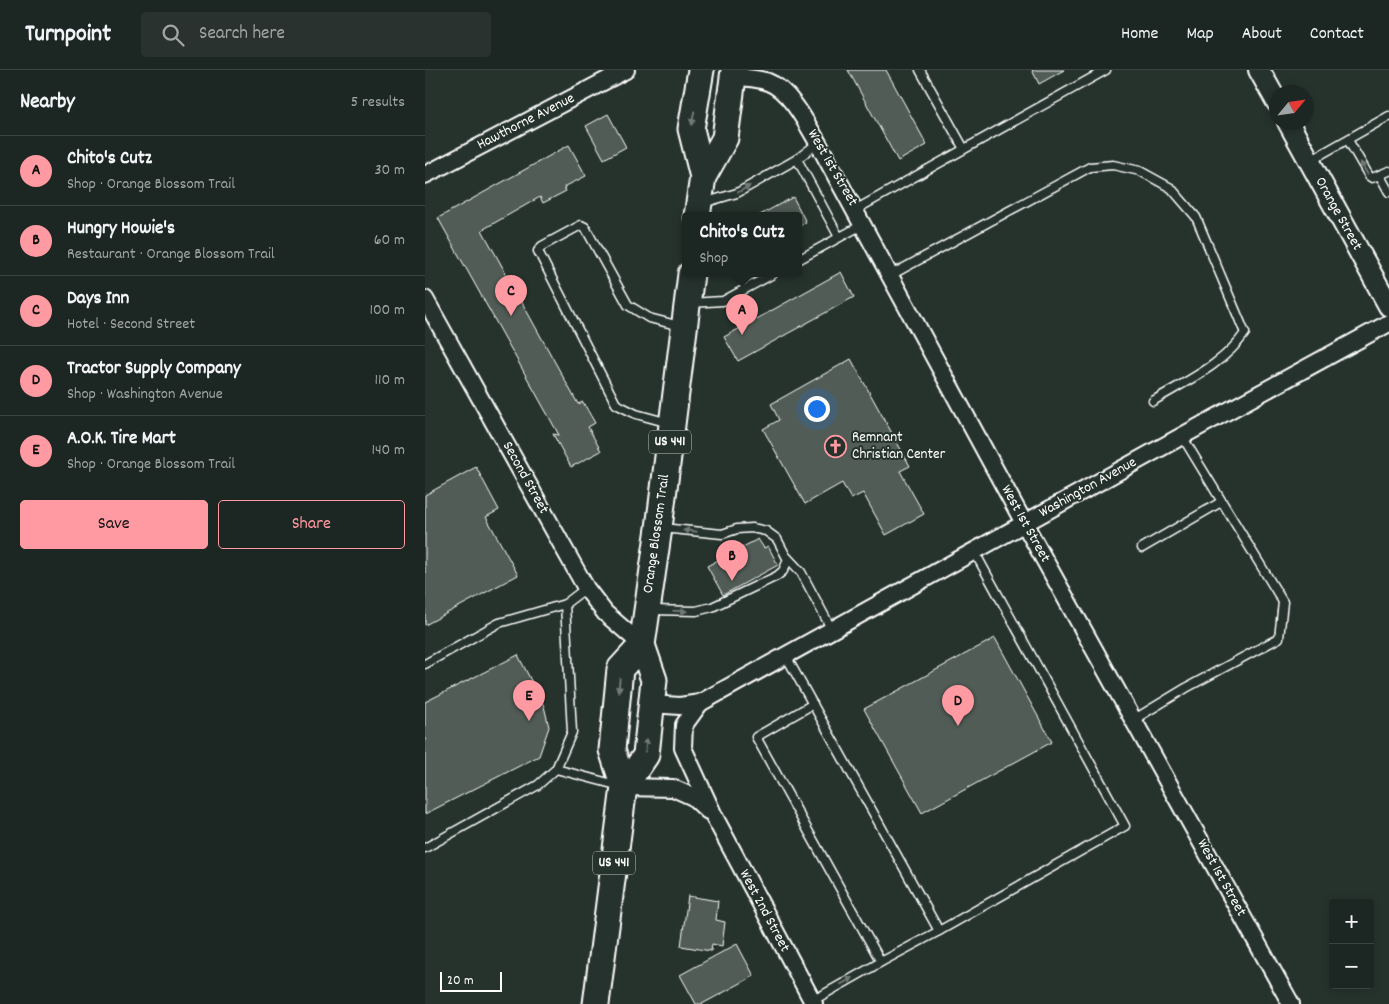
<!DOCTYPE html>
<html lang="en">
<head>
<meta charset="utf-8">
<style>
	body { margin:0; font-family:Dekko,sans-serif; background:#29322f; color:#f1f3f6 }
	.controls { position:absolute; right:15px; bottom:15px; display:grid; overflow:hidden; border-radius:5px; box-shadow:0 2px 8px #0003 }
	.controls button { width:45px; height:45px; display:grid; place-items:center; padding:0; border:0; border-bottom:1px solid #3a4340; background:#1c2622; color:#f1f3f6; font:25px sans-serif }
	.compass { position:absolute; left:844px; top:15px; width:45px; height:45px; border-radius:50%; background:#1c2622; box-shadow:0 2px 8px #0003; rotate:61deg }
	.scale { position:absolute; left:15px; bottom:12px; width:62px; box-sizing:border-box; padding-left:5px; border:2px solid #fff; border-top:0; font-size:14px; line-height:18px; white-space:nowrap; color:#fff; -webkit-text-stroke:4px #26332d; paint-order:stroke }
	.you { position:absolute; left:391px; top:338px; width:18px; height:18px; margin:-12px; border:4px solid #fff; border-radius:50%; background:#1a73e8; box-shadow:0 0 0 8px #1a73e833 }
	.badge { display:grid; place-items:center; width:32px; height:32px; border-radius:50%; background:#ff9aa2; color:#111; font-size:16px; font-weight:700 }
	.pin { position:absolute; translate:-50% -41px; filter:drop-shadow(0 1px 2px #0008) }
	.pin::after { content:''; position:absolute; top:26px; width:18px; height:15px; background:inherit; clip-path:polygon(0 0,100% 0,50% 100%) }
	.popup { position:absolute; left:257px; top:142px; width:120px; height:65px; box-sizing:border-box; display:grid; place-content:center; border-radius:5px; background:#1c2622; filter:drop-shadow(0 1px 4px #0005); font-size:16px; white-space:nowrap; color:#a0a5a5 }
	.popup b { font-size:19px; color:#f1f3f6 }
	.popup::after { content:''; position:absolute; left:50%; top:100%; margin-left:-10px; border:10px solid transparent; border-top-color:#1c2622 }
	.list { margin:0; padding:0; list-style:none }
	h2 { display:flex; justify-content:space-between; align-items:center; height:65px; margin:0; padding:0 20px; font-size:21px }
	h2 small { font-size:16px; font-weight:400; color:#a0a5a5 }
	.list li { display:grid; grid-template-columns:32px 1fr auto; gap:15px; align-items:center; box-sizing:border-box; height:70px; padding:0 20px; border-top:1px solid #3a4340 }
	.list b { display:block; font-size:19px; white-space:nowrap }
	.list p { margin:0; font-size:16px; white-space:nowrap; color:#a0a5a5 }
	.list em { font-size:16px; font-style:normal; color:#a0a5a5 }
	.actions { display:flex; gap:10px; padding:15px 20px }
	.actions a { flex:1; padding:11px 0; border:1px solid #ff9aa2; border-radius:5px; text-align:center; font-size:18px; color:#ff9aa2 }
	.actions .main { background:#ff9aa2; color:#111 }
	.icon { flex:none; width:28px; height:28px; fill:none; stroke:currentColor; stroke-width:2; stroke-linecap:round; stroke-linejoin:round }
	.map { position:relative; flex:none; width:964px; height:934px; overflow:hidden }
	header { display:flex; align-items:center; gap:30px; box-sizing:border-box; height:70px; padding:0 25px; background:#1c2622; border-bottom:1px solid #3a4340 }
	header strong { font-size:24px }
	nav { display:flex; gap:28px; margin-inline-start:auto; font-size:18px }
	.search { width:350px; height:45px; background:#29322f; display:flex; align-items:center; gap:12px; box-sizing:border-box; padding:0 18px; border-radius:5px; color:#a0a5a5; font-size:19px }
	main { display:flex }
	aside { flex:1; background:#1c2622 }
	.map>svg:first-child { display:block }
</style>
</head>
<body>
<header>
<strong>Turnpoint</strong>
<div class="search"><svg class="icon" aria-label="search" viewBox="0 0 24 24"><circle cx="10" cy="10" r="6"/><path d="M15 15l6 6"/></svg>Search here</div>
<nav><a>Home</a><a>Map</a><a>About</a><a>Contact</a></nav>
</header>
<main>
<aside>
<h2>Nearby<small>5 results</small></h2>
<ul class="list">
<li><span class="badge">A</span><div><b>Chito's Cutz</b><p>Shop · Orange Blossom Trail</p></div><em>30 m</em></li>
<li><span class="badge">B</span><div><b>Hungry Howie's</b><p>Restaurant · Orange Blossom Trail</p></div><em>60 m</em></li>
<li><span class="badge">C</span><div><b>Days Inn</b><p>Hotel · Second Street</p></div><em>100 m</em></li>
<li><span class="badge">D</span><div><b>Tractor Supply Company</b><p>Shop · Washington Avenue</p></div><em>110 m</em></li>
<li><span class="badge">E</span><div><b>A.O.K. Tire Mart</b><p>Shop · Orange Blossom Trail</p></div><em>140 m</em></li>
</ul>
<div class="actions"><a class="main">Save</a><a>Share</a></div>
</aside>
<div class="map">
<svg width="964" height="934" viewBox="0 0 964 934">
	<rect width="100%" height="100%" fill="#26332d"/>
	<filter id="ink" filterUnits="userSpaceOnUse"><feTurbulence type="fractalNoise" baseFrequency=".02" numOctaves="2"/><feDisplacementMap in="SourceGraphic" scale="10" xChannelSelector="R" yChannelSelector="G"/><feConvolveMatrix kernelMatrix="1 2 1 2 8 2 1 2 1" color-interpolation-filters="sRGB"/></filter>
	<g filter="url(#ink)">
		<g fill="#515c57" stroke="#fff">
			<polygon points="423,0 461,0 502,75 473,91"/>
			<polygon points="607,0 639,0 614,14"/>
			<polygon points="183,44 201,77 179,89 161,56"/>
			<polygon points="144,75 161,106 139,117 141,121 118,133 115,127 57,160 153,334 158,332 170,353 163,357 176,381 146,397 128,364 134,365 13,148"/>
			<polygon points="368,127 381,152 373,157 373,146 333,146"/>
			<polygon points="416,202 429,227 313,291 299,267"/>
			<polygon points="426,289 485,396 475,401 499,444 461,465 438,423 426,429 417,413 380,434 338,359 354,350 346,334"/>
			<polygon points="51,397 74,440 61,447 93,505 0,555 0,425"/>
			<polygon points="333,469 339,478 343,476 353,495 298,525 282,496"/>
			<polygon points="570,568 627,672 497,743 439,639"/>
			<polygon points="93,585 119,636 124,657 114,686 0,744 0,632"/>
			<polygon points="263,826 293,831 291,850 300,852 297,876 287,874 286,881 256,876"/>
			<polygon points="312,874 329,906 277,934 271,934 255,905"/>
		</g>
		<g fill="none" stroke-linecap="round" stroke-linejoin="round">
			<defs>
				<g id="service">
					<polyline points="495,0 539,79"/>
					<polyline points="923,70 944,106 947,108 964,101"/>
					<polyline points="372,89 414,167"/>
					<polyline points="886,90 964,46"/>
					<polyline points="955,106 964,122"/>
					<polyline points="278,133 312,123 372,89 393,73"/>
					<polyline points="430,140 681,0"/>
					<polyline points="373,190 437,155"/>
					<path d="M466 205 665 97 688 95 715 101 746 118 771 147 820 263C798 295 761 311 728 331"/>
					<polyline points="265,233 298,231 348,204"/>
					<polyline points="244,353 211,344 191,334 113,181 117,176 156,155 160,157 203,235 224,248 255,256"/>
					<polyline points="717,478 796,432"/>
					<polyline points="362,487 376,502 407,560"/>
					<polyline points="226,540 271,541 287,537 352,506 358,501 363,490 352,469 341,461 327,458 312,459 297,464 237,458"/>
					<polyline points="361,586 514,861 700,756 549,481"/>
					<polyline points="0,594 74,553 140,534"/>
					<polyline points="388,634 331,667 456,892 514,861"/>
					<polyline points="708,650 761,618 854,568 858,532 757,366"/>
					<polyline points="131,699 195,716"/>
					<polyline points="0,778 113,715 131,699 147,662 140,534 161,518"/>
					<polyline points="387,931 456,892"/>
				</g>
				<g id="minor">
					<path d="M308 6C319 8 333 8 343 12 365 20 382 54 393 73L599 453 866 934"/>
					<polyline points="0,105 201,0"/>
					<polyline points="0,229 161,518 180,543 217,575"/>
					<polyline points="275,633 259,655 258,678 290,748 389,934"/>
					<polyline points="226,634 255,636 275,633 757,366 964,253"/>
					<polyline points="199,717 248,718 268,727 283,741"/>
				</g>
				<g id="tertiary">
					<polyline points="834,0 852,32"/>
					<polyline points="863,52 964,236"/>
				</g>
				<g id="primary">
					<polyline points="276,0 266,59 278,107"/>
					<polyline points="272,146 278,107 300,68 309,0"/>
					<polyline points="199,717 221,685 229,610 217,575 234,458 266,204"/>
					<polyline points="171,934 199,717 187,680 195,599 217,575"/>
				</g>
			</defs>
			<use href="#service" stroke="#fff" stroke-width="11"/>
			<use href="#minor" stroke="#fff" stroke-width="20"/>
			<use href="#tertiary" stroke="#fff" stroke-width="24"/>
			<use href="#primary" stroke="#fff" stroke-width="29"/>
			<use href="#service" stroke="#26332d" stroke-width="8"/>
			<use href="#minor" stroke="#26332d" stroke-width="16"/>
			<use href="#tertiary" stroke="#26332d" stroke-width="20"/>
			<use href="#primary" stroke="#26332d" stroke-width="25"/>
		</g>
		<defs><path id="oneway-solid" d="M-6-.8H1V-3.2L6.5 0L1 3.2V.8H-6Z" transform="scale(1.25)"/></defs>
		<g fill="#727a76">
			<use href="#oneway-solid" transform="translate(268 48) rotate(100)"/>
			<use href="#oneway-solid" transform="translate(939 98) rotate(-120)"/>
			<use href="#oneway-solid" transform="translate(319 119) rotate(-29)"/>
			<use href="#oneway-solid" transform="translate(265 461) rotate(-174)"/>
			<use href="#oneway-solid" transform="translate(255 541) rotate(1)"/>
			<use href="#oneway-solid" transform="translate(194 615) rotate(96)"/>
			<use href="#oneway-solid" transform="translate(221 675) rotate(-84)"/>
			<use href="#oneway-solid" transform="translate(422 911) rotate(-29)"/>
		</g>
	</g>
	<defs>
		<symbol id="church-ring" viewBox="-11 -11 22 22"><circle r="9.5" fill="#26332d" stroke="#ff9aa2" stroke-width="1.5"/><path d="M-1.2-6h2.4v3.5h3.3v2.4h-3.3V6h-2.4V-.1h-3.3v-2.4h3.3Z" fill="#ff9aa2"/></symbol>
	</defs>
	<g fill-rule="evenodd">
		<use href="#church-ring" x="398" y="364" width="25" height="25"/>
	</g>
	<g text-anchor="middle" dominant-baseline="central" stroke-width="4" stroke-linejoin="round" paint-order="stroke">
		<g fill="#26332d" stroke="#bec2c0" stroke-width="1">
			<rect x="224" y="360.5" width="42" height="23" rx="4"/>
			<rect x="168" y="781.5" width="42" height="23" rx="4"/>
		</g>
		<g font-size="14" font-weight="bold" fill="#fff">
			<text x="245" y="372">US 441</text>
			<text x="189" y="793">US 441</text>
		</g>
		<g font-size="15" fill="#fff" stroke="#26332d">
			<text transform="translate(101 52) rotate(-27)">Hawthorne Avenue</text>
			<text transform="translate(407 98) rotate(60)">West 1st Street</text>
			<text transform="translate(913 144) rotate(61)">Orange Street</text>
			<text transform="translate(100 408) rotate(61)">Second Street</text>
			<text transform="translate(663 418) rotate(-29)">Washington Avenue</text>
			<text transform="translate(600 454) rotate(61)">West 1st Street</text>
			<text transform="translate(232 464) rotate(-82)">Orange Blossom Trail</text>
			<text transform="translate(796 808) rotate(61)">West 1st Street</text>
			<text transform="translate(339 841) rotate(62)">West 2nd Street</text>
		</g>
		<g font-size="15" fill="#fff" stroke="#26332d" text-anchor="start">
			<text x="427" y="368">Remnant<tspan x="427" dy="17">Christian Center</tspan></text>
		</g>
	</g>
</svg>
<div class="controls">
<button>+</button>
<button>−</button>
</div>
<svg class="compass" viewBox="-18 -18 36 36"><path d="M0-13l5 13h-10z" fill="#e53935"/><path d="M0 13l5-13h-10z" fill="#a0a5a5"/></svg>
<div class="scale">20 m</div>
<div class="you"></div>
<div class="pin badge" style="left:317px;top:265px">A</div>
<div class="popup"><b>Chito's Cutz</b>Shop</div>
<div class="pin badge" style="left:307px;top:511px">B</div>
<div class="pin badge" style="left:86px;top:246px">C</div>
<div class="pin badge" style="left:533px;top:656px">D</div>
<div class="pin badge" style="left:104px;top:651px">E</div>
</div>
</main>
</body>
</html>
